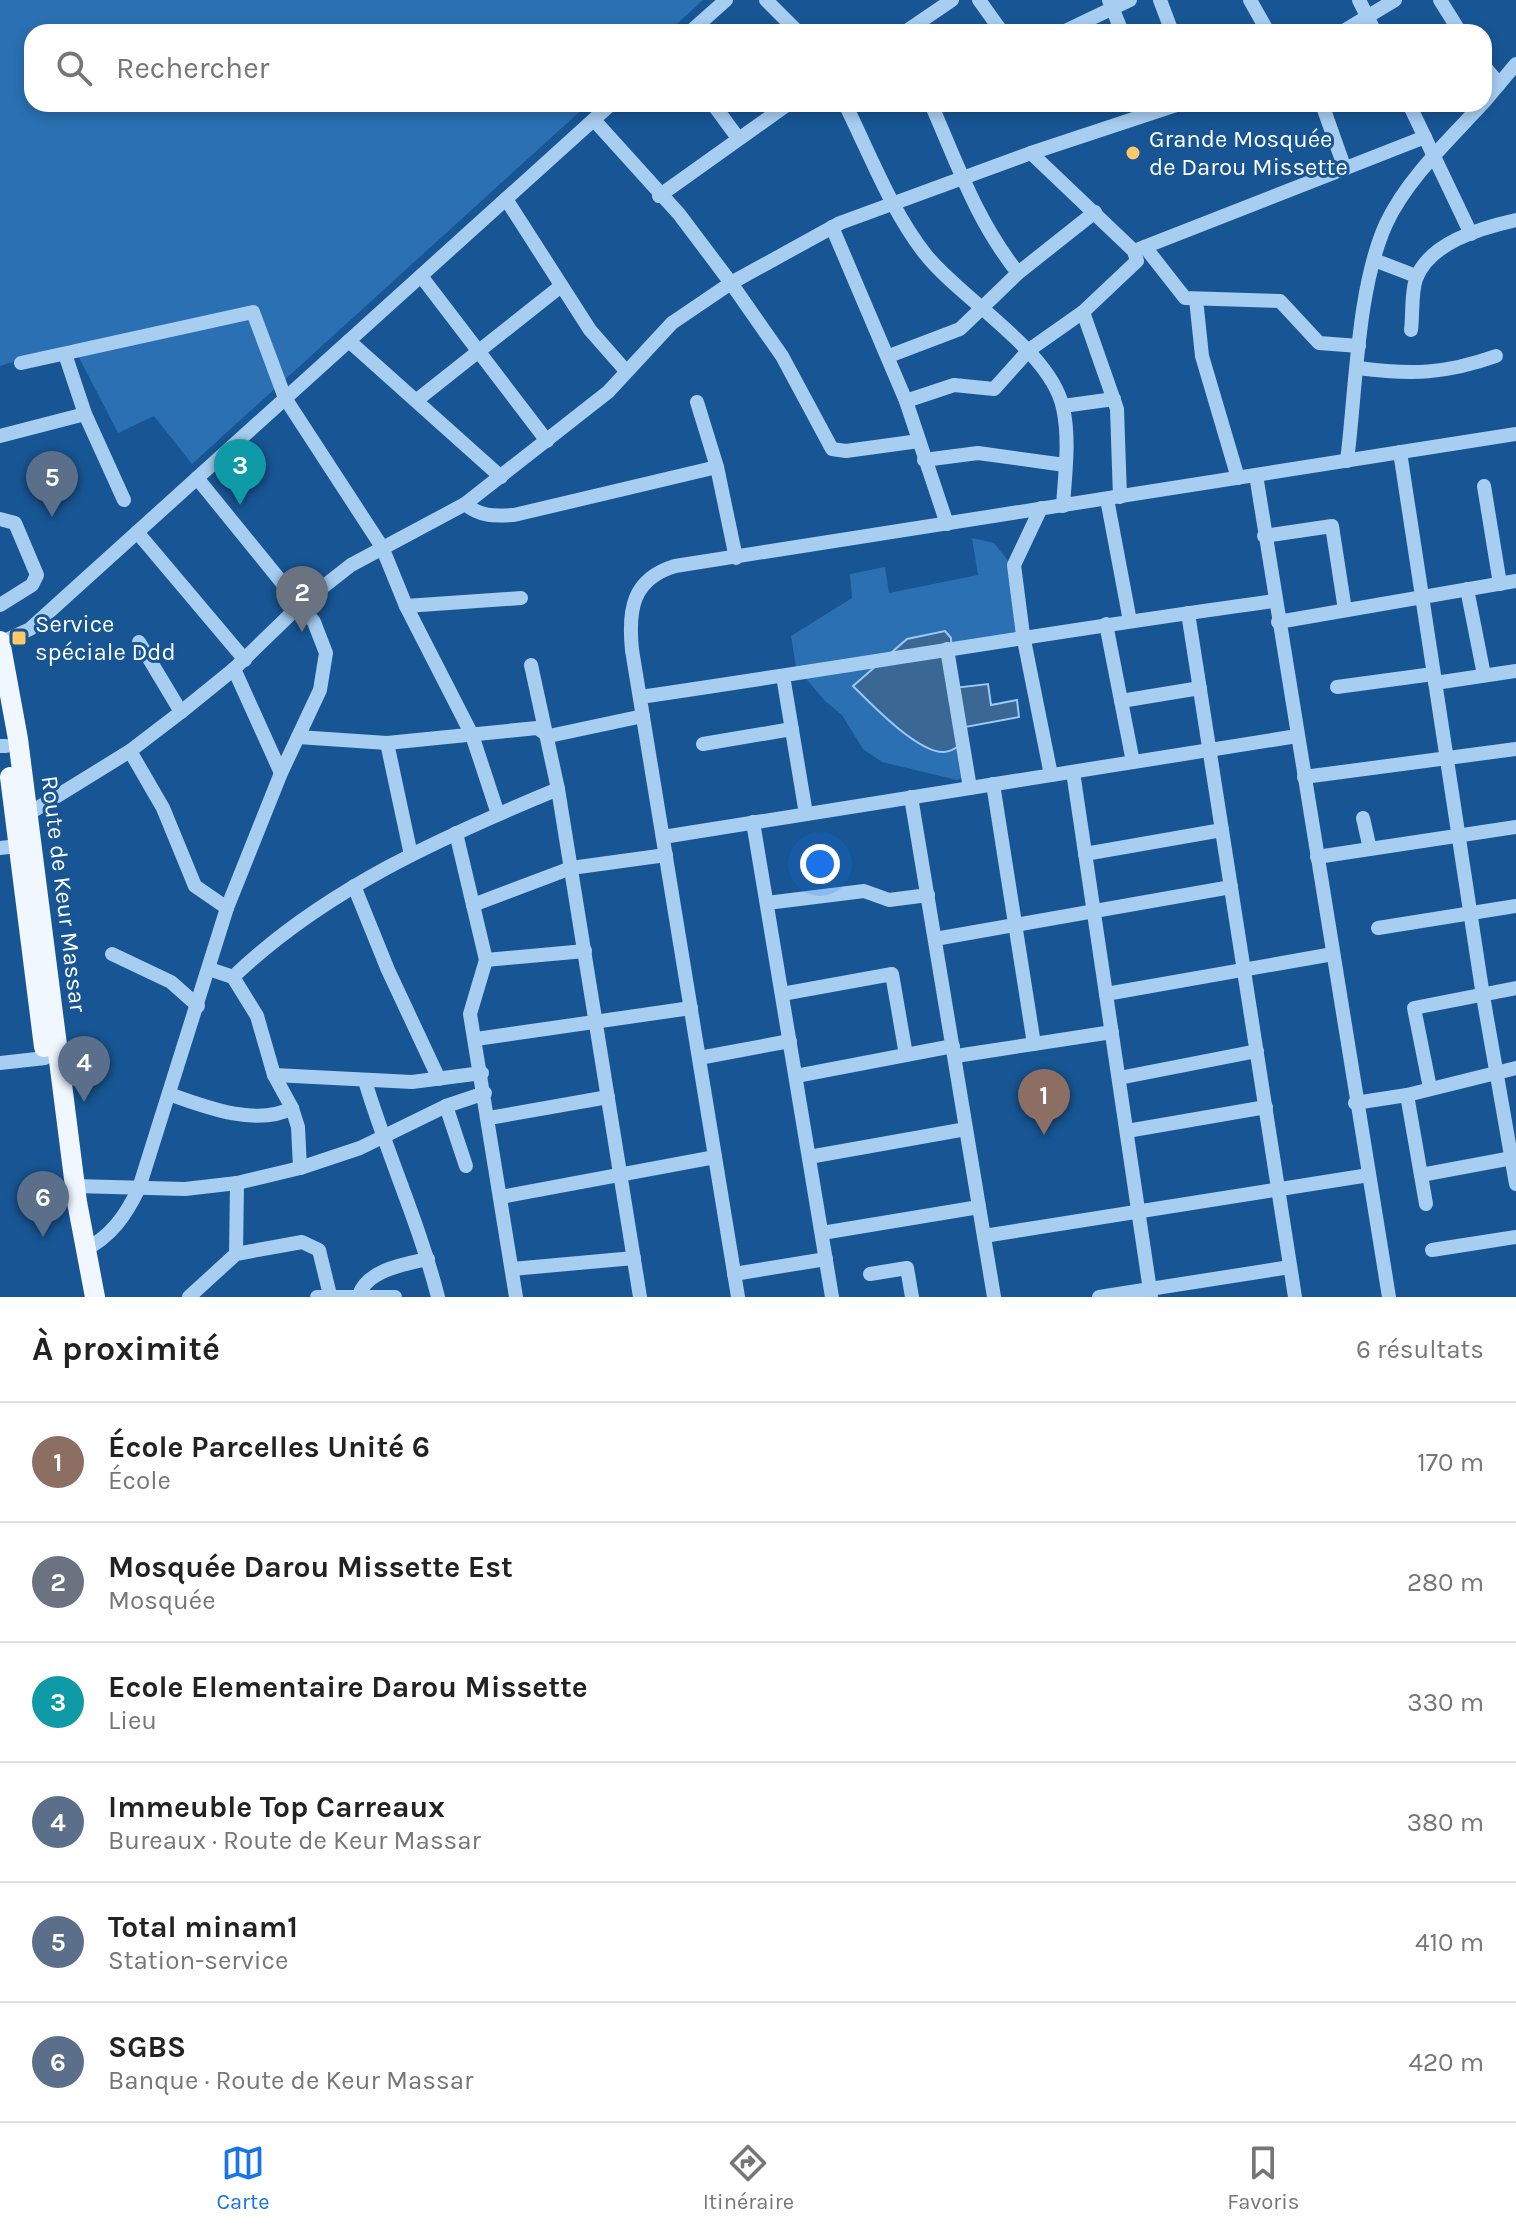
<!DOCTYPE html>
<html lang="fr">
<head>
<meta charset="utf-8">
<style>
	body { margin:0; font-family:Karla,sans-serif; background:#f6f6f6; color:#222 }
	.you { position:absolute; left:820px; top:864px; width:28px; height:28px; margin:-20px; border:6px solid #fff; border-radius:50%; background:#1a73e8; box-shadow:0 0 0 12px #1a73e833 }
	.badge { display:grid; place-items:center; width:52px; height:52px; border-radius:50%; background:#1a73e8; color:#fff; font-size:26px; font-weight:700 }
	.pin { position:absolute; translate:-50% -66px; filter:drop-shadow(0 2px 4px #0008) }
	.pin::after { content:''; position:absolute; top:42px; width:28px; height:24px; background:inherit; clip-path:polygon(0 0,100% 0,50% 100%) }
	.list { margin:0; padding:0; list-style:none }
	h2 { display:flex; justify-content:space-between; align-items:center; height:104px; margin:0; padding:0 32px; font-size:34px }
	h2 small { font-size:26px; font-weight:400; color:#767676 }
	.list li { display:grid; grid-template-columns:52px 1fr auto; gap:24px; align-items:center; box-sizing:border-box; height:120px; padding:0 32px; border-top:2px solid #e0e0e0 }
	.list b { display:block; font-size:30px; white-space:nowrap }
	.list p { margin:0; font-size:26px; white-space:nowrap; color:#767676 }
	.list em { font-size:26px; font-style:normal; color:#767676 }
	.icon { flex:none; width:44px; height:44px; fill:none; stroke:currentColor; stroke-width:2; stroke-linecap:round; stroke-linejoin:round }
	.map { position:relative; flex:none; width:1516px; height:1297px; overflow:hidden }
	.search { position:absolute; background:#fff; box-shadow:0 4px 12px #0003; left:24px; right:24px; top:24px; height:88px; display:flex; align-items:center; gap:20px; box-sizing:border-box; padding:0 28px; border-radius:24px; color:#767676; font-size:30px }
	.sheet { height:824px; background:#fff }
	nav { display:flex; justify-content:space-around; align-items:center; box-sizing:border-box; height:112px; border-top:2px solid #e0e0e0; background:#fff; font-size:22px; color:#767676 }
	nav a { display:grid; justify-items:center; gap:4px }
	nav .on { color:#1a73e8 }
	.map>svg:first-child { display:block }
</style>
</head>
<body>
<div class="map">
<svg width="1516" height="1297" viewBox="0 0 1516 1297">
	<rect width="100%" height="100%" fill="#175594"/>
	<g fill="#2a70b2">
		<polygon points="0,0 703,0 668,32 32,32 32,104 588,104 192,464 154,416 118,433 72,344 0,366"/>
		<polygon points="972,538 994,543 1009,562 1018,644 950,653 954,688 988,684 991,705 1017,700 1019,717 965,727 971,774 957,780 882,762 863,749 842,715 825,701 796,667 791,636 852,598 850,574 885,567 889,593 978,575"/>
	</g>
	<path fill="#3a6794" stroke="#9ac9f3" stroke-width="2" d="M945 631 951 638 954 688 988 684 991 705 1017 700 1019 717 965 727 966 741C960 745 953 752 944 752 918 753 871 704 853 686L907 639Z"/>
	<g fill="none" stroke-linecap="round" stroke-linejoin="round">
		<g stroke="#a7cdf1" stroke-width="14">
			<polyline points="766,0 798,32"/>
			<polyline points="979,0 1002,32"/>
			<polyline points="1109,0 1122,32"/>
			<polyline points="1160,0 1172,32"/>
			<polyline points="1250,0 1268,32"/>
			<polyline points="1359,0 1375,32"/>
			<polyline points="1440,0 1460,32"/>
			<polyline points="690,32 726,0"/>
			<polyline points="905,32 952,0"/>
			<polyline points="1063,32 1130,0"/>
			<polyline points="1342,32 1395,0"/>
			<polyline points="1484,66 1499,84"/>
			<polyline points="1484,102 1516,64"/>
			<polyline points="713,104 738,138"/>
			<path d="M845 104C870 154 891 211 926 255 962 300 1051 351 1063 408 1070 439 1065 474 1063 506"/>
			<path d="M931 104C958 165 976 220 1018 273"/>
			<polyline points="1322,104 1345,169"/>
			<polyline points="1409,104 1471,234"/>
			<polyline points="594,120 679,214 731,283 782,356 832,449 846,451 919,441"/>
			<polyline points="659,196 788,104"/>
			<polyline points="506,199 590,330 626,371"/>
			<polyline points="832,227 906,401 947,524"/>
			<polyline points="1145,247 1185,298 1280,301 1319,343 1359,346"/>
			<polyline points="1134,251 1425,137"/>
			<polyline points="1374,260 1416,276"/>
			<polyline points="421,276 547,441"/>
			<polyline points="1196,299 1202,356 1238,478"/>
			<polyline points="1083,312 1117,409 1120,497"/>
			<path d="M1411 330C1413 315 1411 293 1416 279 1429 243 1480 228 1516 220"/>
			<polyline points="349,341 501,477"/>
			<polyline points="65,354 85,414"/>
			<polyline points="889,356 960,329 1018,273 1095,212"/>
			<polyline points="21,363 253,312 285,398 382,547 406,606 472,735 498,814"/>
			<path d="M1358 368C1412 375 1445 374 1496 356"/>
			<polyline points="417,400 561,286"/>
			<polyline points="906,401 954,385 994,389 1029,350 1083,312 1137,261 1134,251 1031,153"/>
			<polyline points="697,402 717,467 736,558"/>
			<polyline points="1063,406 1114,399"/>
			<polyline points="0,436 85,414 124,500"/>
			<polyline points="1400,452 1483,996 1516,1184"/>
			<polyline points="924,460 978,453 1065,465"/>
			<path d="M1347 461C1356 390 1357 288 1386 224 1407 179 1449 140 1482 104"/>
			<polyline points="1256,475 1389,1297"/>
			<polyline points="1484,486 1500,584"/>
			<polyline points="1107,499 1130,621"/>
			<path d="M465 504C481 517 494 516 514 515L717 467"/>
			<polyline points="1041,508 1014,565 1023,635 1051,775"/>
			<polyline points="0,519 15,523 37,575 32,585 0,605"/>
			<polyline points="137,532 245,660"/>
			<polyline points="1264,536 1332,526 1345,610"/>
			<polyline points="1467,589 1484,675"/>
			<polyline points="406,606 521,598"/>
			<polyline points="1188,613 1295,1297"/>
			<polyline points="1278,622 1516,581"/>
			<polyline points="1106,624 1133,762"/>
			<polyline points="139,642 181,712"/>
			<polyline points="0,643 30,629 611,104"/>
			<polyline points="947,649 970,788"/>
			<polyline points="531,665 558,789 640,1297"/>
			<polyline points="234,669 281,773"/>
			<polyline points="783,676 806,814"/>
			<polyline points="1435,683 1516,671"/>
			<polyline points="1337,687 1433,674"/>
			<path d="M640 697C852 666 1062 630 1274 601"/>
			<polyline points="1121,701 1200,688"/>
			<polyline points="298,737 387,743 537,728 549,736 643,716"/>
			<polyline points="387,743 411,855"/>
			<polyline points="703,744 792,729"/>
			<polyline points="0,746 6,746"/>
			<polyline points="130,751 163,808 195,886 227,908"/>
			<polyline points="1073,772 1151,1297"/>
			<polyline points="1304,777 1516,749"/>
			<polyline points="993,784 1034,1044"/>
			<polyline points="911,797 994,1297"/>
			<polyline points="28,814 130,751 181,712 234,669 300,605 351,565 465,504 608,392 672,323 731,283 840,223 1031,153 1179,104"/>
			<polyline points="1363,818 1370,849"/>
			<polyline points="753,822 832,1297"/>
			<polyline points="456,833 486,960 470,1014 516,1297"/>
			<polyline points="663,837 1297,736"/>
			<polyline points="0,848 17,846"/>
			<polyline points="1085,854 1222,830"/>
			<polyline points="1317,857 1516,827"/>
			<polyline points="354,886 388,970 439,1079"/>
			<polyline points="767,903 864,891 889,900 928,895"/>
			<polyline points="473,905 571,868 666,855"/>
			<polyline points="1378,928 1516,906"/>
			<polyline points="935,939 1231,887"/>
			<polyline points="112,954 171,982 198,1006"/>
			<polyline points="486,960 585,951"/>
			<path d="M233 977C325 889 442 837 558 789"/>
			<polyline points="782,994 892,974 906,1055"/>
			<polyline points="1106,994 1333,954"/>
			<polyline points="476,1039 691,1008"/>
			<polyline points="956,1056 1112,1032"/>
			<polyline points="699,1058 790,1041"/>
			<polyline points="0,1063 45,1058"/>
			<polyline points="274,1075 412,1082 482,1073"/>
			<polyline points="796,1076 953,1046"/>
			<polyline points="1119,1078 1257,1051"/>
			<path d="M365 1081C387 1154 419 1223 438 1297"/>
			<polyline points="1430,1088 1414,1008 1516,988"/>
			<path d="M169 1094C205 1107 257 1127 292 1108"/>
			<polyline points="1407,1095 1426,1204"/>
			<polyline points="1355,1103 1407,1095 1516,1068"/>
			<polyline points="446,1106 466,1166"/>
			<polyline points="489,1118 608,1097"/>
			<polyline points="1127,1131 1266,1107"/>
			<polyline points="809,1157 966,1129"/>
			<polyline points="300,1168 360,1148 446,1106 485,1093"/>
			<polyline points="1421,1175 1512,1158"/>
			<polyline points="75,1186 185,1189 237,1183 300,1168 298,1127 292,1108 274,1075 257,1016 233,977 209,969"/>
			<polyline points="501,1197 715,1157"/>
			<polyline points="822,1233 979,1207"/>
			<polyline points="984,1236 1369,1175"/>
			<path d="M84 1250C111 1237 126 1215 139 1188L227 908 281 773 320 690 326 653 314 622 197 478"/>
			<polyline points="1432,1250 1516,1237"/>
			<polyline points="236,1254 237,1183"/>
			<polyline points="512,1269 634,1258"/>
			<polyline points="734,1274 826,1259"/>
			<polyline points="870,1274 907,1268 912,1297"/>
			<path d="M359 1295C367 1270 405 1264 428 1259"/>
			<polyline points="189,1297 236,1254 302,1242 319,1250 330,1295"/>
			<polyline points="317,1297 395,1297"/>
			<path d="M738 1297 632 650C628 610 632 579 675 566L1516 434"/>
			<polyline points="1099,1297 1290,1267"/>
		</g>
		<g stroke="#f1f7ff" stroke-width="20">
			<polyline points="0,641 18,739 77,1202 95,1297"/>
			<polyline points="10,777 44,1047"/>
		</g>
	</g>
	<g fill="#ffc967" stroke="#175594" stroke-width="3">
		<circle cx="1133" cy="153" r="8"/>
		<rect x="11" y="630" width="16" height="16" rx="4"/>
	</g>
	<g text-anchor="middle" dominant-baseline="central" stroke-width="6" stroke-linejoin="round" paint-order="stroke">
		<g font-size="24" fill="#fff" stroke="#175594" text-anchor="start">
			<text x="1149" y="139">Grande Mosquée<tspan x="1149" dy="28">de Darou Missette</tspan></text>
			<text x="35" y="624">Service<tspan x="35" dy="28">spéciale Ddd</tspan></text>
		</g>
		<g font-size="24" fill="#fff" stroke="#175594">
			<text transform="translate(64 894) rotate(83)">Route de Keur Massar</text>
		</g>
	</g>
</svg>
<div class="you"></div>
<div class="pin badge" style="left:1044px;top:1135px;background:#8d6e63">1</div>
<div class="pin badge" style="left:302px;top:632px;background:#6b7280">2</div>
<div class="pin badge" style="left:240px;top:505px;background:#0f9aa8">3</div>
<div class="pin badge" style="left:84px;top:1102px;background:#5c6f8a">4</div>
<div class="pin badge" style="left:52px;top:517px;background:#5c6f8a">5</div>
<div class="pin badge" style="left:43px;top:1237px;background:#5c6f8a">6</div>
<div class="search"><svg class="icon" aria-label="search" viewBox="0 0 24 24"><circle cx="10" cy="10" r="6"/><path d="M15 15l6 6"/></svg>Rechercher</div>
</div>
<section class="sheet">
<h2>À proximité<small>6 résultats</small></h2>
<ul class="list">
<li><span class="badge" style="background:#8d6e63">1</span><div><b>École Parcelles Unité 6</b><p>École</p></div><em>170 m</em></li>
<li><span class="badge" style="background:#6b7280">2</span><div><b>Mosquée Darou Missette Est</b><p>Mosquée</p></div><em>280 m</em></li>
<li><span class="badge" style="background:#0f9aa8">3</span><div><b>Ecole Elementaire Darou Missette</b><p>Lieu</p></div><em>330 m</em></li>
<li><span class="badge" style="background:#5c6f8a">4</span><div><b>Immeuble Top Carreaux</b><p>Bureaux · Route de Keur Massar</p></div><em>380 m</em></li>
<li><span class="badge" style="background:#5c6f8a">5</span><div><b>Total minam1</b><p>Station-service</p></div><em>410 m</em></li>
<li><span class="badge" style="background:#5c6f8a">6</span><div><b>SGBS</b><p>Banque · Route de Keur Massar</p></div><em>420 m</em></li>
</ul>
</section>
<nav>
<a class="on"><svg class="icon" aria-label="map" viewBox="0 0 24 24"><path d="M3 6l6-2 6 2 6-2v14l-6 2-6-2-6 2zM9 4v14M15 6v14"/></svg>Carte</a>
<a><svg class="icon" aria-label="directions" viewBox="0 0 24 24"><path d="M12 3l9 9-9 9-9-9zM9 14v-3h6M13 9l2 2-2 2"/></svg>Itinéraire</a>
<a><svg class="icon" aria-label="saved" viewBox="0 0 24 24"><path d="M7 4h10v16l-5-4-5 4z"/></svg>Favoris</a>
</nav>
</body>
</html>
